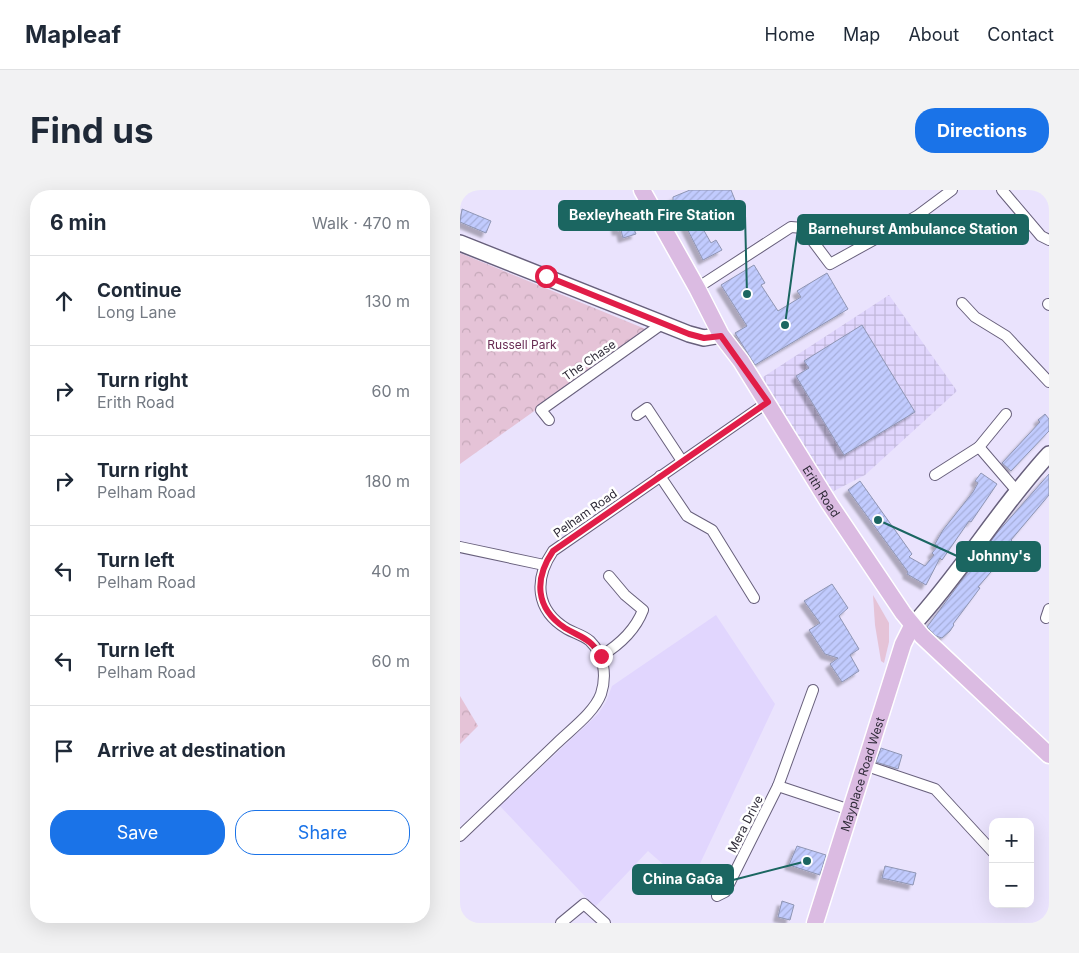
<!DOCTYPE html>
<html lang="en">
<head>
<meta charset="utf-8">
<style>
	body { margin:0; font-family:Inter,sans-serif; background:#f2f2f3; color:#1f2937 }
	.controls { position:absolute; right:15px; bottom:15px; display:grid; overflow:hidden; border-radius:10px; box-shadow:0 5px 20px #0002 }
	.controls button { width:45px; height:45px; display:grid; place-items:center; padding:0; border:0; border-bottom:1px solid #e0e1e3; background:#fff; color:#1f2937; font:25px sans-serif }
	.stop { position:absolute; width:15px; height:15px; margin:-11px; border:4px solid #e11d48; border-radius:50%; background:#fff }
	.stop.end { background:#e11d48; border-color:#fff; box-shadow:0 1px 5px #0008 }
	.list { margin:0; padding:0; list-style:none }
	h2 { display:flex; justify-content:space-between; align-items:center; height:65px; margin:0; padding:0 20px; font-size:21px }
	h2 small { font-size:16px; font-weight:400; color:#747a83 }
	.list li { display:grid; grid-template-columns:32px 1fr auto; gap:15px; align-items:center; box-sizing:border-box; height:90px; padding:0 20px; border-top:1px solid #e0e1e3 }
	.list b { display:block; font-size:19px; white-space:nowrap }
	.list p { margin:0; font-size:16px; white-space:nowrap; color:#747a83 }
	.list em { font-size:16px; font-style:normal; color:#747a83 }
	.actions { display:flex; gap:10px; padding:15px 20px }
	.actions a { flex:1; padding:11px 0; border:1px solid #1a73e8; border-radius:20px; text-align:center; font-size:18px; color:#1a73e8 }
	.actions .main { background:#1a73e8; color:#fff }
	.icon { flex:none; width:28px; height:28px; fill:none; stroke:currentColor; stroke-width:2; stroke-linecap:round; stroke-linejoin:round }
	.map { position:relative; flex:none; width:589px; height:733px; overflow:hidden; border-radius:20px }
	header { display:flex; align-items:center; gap:30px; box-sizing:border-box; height:70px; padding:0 25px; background:#fff; border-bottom:1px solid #e0e1e3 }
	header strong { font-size:24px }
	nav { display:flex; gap:28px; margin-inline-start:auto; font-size:18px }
	.intro { display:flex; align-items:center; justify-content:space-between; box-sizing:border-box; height:120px; padding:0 30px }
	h1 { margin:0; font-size:35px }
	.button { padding:12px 22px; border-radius:20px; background:#1a73e8; color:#fff; font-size:18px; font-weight:700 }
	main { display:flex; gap:30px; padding:0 30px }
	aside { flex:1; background:#fff; border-radius:20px; box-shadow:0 5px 20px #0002 }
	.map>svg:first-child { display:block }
</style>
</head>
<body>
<header>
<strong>Mapleaf</strong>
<nav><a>Home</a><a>Map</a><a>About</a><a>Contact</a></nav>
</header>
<div class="intro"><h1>Find us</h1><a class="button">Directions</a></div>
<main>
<aside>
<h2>6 min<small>Walk · 470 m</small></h2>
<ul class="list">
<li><svg class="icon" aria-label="ahead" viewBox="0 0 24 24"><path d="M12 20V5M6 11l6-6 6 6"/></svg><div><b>Continue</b><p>Long Lane</p></div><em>130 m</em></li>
<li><svg class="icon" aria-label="right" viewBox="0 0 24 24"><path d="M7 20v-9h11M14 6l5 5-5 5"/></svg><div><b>Turn right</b><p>Erith Road</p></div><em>60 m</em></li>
<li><svg class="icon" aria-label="right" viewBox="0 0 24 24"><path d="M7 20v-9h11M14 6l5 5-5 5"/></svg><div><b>Turn right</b><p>Pelham Road</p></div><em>180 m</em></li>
<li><svg class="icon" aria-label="left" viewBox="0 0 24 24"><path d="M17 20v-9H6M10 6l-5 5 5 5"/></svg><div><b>Turn left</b><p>Pelham Road</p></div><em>40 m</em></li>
<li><svg class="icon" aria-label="left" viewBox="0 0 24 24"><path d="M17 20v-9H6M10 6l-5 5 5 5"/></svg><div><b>Turn left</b><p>Pelham Road</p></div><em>60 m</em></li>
<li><svg class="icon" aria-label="arrive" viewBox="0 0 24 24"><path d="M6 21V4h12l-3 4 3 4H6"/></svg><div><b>Arrive at destination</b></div></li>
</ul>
<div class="actions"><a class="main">Save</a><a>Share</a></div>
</aside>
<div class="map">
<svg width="589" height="733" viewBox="0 0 589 733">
	<defs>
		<pattern id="industrial-grid" width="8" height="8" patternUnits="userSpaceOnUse" patternTransform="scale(1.25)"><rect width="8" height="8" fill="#e1d6fe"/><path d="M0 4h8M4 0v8" fill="none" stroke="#c1b8da"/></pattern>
		<pattern id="park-crowns" width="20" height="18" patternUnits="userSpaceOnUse" patternTransform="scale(1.25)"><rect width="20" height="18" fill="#e5c3d7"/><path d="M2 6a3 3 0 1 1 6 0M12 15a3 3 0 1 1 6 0" fill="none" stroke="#c5a8b9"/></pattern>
		<pattern id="building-hatch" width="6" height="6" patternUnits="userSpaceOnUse" patternTransform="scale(1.25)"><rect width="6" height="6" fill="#c1cbfe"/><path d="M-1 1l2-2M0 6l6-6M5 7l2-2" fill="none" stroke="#a6aeda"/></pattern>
		<filter id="shadow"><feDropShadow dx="-4.5" dy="4.5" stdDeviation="1" flood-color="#0004"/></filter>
	</defs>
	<rect width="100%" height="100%" fill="#eae3fd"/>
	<polygon fill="#e1d6fe" points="256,425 315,514 229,697 188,661 135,717 40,616 138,524 146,512 152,496"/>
	<polygon fill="url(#industrial-grid)" points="429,105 497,201 405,285 370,303 300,189"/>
	<polygon fill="#e5c3d7" points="413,405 429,433 429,452 424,473 421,471 415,435"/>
	<g fill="url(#park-crowns)">
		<polygon points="0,63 188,140 0,274"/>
		<polygon points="0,506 18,536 0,554"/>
	</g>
	<g fill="url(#building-hatch)" stroke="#8f95b3" filter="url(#shadow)">
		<polygon points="230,0 271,0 275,10 260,17 254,14 234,23 251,53 256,50 262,60 243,70 213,11 213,7"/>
		<polygon points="2,19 31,31 26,43 0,32"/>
		<polygon points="169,27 176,44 163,48 161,40 157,41 155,31"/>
		<polygon points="294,75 305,93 301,95 318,121 341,107 337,101 367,83 388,119 295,175 275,143 287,136 261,95"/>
		<polygon points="402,135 455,222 384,265 336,186 349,178 344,171"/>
		<polygon points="585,224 589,229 589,241 551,281 542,273 580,232 578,230"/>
		<polygon points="521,283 537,294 511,332 509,331 482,370 480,368 466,395 447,384 448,382 388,300 400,291 452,364 449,367 465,376 474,365 472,363 478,356 475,354 483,340 513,302 518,293 515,291"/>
		<polygon points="589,284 589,305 551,350 555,354 518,397 520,398 493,434 494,435 490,441 482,448 476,446 467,437 537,343"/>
		<polygon points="372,394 388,418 379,426 399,459 390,465 399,481 382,492 370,474 378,468 365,464 349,440 360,433 344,411"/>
		<polygon points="421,558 442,565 438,579 416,572"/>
		<polygon points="337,656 366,665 360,685 329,675"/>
		<polygon points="425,676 456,683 453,695 422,688"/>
		<polygon points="322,711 334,715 330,730 318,727"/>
	</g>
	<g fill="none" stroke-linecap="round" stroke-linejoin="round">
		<defs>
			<g id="street">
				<polyline points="542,0 581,46 589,50"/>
				<polyline points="237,98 331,37 343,38 370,74 457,26 492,0"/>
				<polyline points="502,113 515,127 546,146 589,192"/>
				<polyline points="588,114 589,115"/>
				<polyline points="177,225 187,218 222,271"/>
				<polyline points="89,230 81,220 202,134"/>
				<polyline points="519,257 546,224"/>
				<polyline points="475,285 519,257 556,300"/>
				<polyline points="200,286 227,326 252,340 294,408"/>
				<polyline points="0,357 84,375"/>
				<polyline points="586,428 589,419"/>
				<path d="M141 466C159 455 175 441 183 420L165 405 149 386"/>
				<polyline points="353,500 318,596 390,620"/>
				<polyline points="404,575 475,599 533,662"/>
				<path d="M0 646C32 615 64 585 96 554 110 540 134 523 141 504 147 485 144 465 130 451 123 445 114 443 107 439 75 420 74 389 93 361L308 212"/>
				<polyline points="257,706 265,702 318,596"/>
				<polyline points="101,733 124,714 145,733"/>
			</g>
			<g id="secondary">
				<polyline points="0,53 229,144 244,148 261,145"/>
				<path d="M452 436C502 382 539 318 589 264"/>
			</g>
			<g id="primary">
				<path id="s1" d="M182 0 237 98 261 145 281 171 369 313 443 423 462 446 589 565"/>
				<path id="s2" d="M355 733 443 454 452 436"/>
			</g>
		</defs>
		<use href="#street" stroke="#68607c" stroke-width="12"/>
		<use href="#secondary" stroke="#68607c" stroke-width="18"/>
		<use href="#primary" stroke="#fff" stroke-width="19"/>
		<use href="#street" stroke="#fff" stroke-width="10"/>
		<use href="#secondary" stroke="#fff" stroke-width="15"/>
		<use href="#primary" stroke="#dbbbe2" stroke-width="16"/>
	</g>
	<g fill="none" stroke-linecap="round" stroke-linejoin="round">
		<path stroke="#e11d48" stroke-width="6" d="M86 86 229 144 244 148 261 146 308 212 93 361C74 389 75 418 105 438 122 448 130 448 141 466"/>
	</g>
	<g text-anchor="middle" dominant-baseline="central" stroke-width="5" stroke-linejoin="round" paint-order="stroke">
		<g font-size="12" fill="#682b53" stroke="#fff">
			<text x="62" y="154">Russell Park</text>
		</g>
		<g font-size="12" fill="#302c39" stroke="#fff">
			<text transform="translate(129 170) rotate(-35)">The Chase</text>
			<text stroke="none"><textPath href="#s1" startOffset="351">Erith Road</textPath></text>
			<text transform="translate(125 323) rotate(-35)">Pelham Road</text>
			<text stroke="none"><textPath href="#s2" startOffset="156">Mayplace Road West</textPath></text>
			<text transform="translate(285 634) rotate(-63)">Mera Drive</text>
		</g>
	</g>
	<path fill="none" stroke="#1b6661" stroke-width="2" d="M287 104L285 25M325 135L338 39M418 330L497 366M347 671L273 690"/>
	<g fill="#1b6661" stroke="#fff" stroke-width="2">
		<circle cx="287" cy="104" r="5"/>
		<circle cx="325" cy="135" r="5"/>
		<circle cx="418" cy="330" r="5"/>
		<circle cx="347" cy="671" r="5"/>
	</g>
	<g fill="#1b6661" stroke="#1b6661" stroke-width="2">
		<rect x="99" y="11" width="186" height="29" rx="5"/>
		<rect x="338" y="25" width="230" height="29" rx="5"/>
		<rect x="497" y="352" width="83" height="29" rx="5"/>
		<rect x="173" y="675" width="100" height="29" rx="5"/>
	</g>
	<g font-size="14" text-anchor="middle" font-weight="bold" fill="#fff">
		<text x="192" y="30">Bexleyheath Fire Station</text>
		<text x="453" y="44">Barnehurst Ambulance Station</text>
		<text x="539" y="371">Johnny's</text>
		<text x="223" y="694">China GaGa</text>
	</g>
</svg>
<div class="controls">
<button>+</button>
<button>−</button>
</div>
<div class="stop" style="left:86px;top:86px"></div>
<div class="stop end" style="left:141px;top:466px"></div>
</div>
</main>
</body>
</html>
